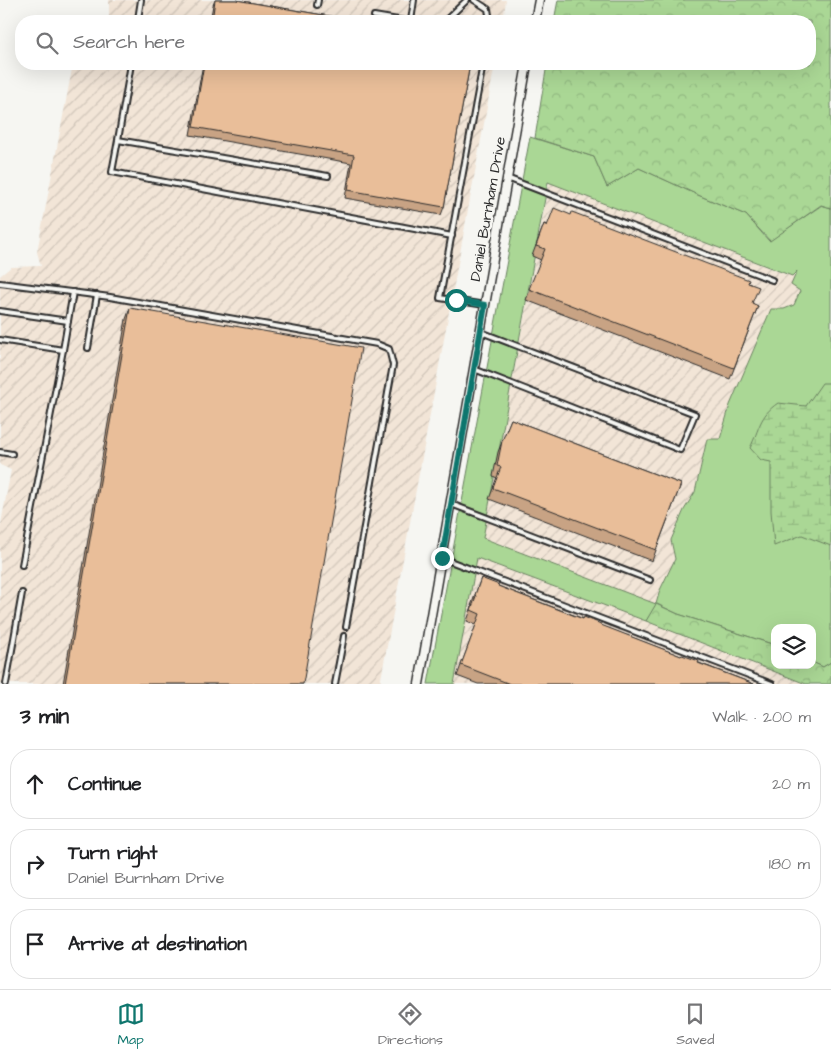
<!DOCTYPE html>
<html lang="en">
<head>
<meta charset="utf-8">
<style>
	body { margin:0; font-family:"Architects Daughter",sans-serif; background:#f2f2f2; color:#202124 }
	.controls { position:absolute; right:15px; bottom:15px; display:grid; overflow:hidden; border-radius:10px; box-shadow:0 5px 20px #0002 }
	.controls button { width:45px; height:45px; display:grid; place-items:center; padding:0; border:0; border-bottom:1px solid #e0e0e0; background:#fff; color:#202124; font:25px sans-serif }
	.stop { position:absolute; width:15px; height:15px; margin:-11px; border:4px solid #0f766e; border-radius:50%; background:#fff }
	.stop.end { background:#0f766e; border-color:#fff; box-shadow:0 1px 5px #0008 }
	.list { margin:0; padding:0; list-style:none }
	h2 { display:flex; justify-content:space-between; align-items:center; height:65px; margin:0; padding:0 20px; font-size:21px }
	h2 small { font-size:16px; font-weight:400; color:#757577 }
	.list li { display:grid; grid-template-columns:32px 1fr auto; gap:15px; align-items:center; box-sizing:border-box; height:70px; margin:0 10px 10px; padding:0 10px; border:1px solid #e0e0e0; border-radius:20px }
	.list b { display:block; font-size:19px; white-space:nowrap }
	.list p { margin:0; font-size:16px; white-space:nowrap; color:#757577 }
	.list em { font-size:16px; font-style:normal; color:#757577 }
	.icon { flex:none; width:28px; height:28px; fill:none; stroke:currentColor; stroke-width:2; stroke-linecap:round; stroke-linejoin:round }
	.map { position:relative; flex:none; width:831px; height:684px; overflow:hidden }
	.search { position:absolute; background:#fff; box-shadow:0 5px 20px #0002; left:15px; right:15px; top:15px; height:55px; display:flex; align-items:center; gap:12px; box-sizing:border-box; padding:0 18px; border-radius:20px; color:#757577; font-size:19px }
	.sheet { height:305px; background:#fff }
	nav { display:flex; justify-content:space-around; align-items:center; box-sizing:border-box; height:70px; border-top:1px solid #e0e0e0; background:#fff; font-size:14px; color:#757577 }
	nav a { display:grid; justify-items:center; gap:2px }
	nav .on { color:#0f766e }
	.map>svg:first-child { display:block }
</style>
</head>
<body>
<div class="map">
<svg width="831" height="684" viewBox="0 0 831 684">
	<defs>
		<pattern id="industrial-furrows" width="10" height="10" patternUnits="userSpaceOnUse" patternTransform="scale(1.25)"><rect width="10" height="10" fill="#f2e5d7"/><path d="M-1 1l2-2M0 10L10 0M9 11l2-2" fill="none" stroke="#d0c5b9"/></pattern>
		<pattern id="forest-crowns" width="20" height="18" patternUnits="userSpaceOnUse" patternTransform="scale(1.25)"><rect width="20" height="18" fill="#aad795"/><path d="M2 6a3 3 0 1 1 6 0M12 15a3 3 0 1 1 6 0" fill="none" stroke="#92b981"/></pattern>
		<pattern id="wetland-marsh" width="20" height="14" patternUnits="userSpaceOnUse" patternTransform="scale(1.25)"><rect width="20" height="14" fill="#aad795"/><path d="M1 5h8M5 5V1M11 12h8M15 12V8" fill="none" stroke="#92b981"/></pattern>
	</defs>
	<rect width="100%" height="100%" fill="#f6f6f2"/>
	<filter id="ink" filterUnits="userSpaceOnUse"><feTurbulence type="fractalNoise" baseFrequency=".02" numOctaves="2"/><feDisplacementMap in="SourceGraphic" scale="10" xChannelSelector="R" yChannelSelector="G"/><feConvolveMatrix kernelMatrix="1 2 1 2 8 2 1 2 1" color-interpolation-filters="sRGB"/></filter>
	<g filter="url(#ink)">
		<g fill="url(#industrial-furrows)">
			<polygon points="109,0 506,0 503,21 109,21"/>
			<polygon points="73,64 495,64 380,684 0,684 0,529 11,470 0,465 0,276 11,267 41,266 37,252"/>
			<polygon points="549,182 791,276 798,269 800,291 794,305 784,309 771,309 730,405 720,439 707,439 695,492 684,510 671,540 675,559 660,590 656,604 483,538"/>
			<polygon points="477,558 646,621 806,684 454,684"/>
		</g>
		<path fill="#aad795" stroke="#6a8160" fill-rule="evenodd" d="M530 137 594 157 607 187 639 168 698 195 746 215 769 241 822 205 831 208V662L823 667 812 662V628H775V645L678 614 657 604 646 621 477 558 454 684H428ZM548 182 792 276 797 271 791 285 800 291 794 305 784 309H771L730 405 720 439H707L695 492 684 510 671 540 675 559 660 590 656 604 483 538Z"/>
		<g fill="url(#forest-crowns)" stroke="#6a8160">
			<polygon points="558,0 831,0 831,208 821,205 770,241 746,215 698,195 639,168 607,187 594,157 535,138 547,64 810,64 810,21 554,21"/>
			<polygon points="656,604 678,614 775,645 775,665 812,665 812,662 823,667 831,662 831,684 806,684 646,621"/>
		</g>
		<path fill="url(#wetland-marsh)" stroke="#6a8160" d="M822 383H831V546L802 535 774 546 771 511V462L761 460 750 448C760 428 759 416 778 403L806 406Z"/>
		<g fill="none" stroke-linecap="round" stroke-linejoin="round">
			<defs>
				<g id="lane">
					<polyline points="141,0 138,19 149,21"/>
					<polyline points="474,0 488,9 490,21"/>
					<polyline points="317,5 318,0"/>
					<polyline points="374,16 404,21"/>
					<polyline points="411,21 414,0"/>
					<polyline points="445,21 467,0"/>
					<polyline points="131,64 118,140 328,176"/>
					<polyline points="483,64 440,298 485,305"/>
					<polyline points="118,140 112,172 452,236"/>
					<polyline points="507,178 772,280"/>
					<polyline points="0,283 110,297 377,344 389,349 393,365 346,627"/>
					<polyline points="0,311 68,321"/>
					<polyline points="0,340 63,350 73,292"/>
					<polyline points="88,348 97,295"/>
					<polyline points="474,369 680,450 695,414 481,332"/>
					<polyline points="0,452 12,454"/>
					<polyline points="451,504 650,580"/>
					<polyline points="442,558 772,684"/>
					<polyline points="22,565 63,350"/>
					<polyline points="6,684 22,593"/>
					<polyline points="335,684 344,636"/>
				</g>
				<g id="street">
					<polyline points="535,21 539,0"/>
					<polyline points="419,684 527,64"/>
				</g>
			</defs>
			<use href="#lane" stroke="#2b2b2b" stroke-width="8"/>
			<use href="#street" stroke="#2b2b2b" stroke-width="11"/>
			<use href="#lane" stroke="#f6f6f2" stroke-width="4"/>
			<use href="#street" stroke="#f6f6f2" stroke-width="8"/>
		</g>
		<g fill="#c8a384" stroke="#2b2b2b">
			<polygon points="215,0 236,0 358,21 210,21 213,5"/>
			<polygon points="203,64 470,64 444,207 441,215 345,198 351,163 190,135"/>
			<polygon points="544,224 748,283 753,304 758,306 730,379 526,300 541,260 532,256"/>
			<polygon points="130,308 303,684 63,684 126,319"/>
			<polygon points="511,419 681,484 652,561 489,499 497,478 493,476 498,452"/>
			<polygon points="481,578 498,586 754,684 478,684 457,676 476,625 467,621 472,606 471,606"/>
		</g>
		<g fill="#e9be99" stroke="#2b2b2b">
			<polygon points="215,0 236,0 358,21 212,21"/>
			<polygon points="204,64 470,64 444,207 348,190 354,155 193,127"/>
			<polygon points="554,208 571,215 572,212 749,280 748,283 759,287 752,303 758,306 734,368 529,289 545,249 536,246 544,224 547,226"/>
			<polygon points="130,308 361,348 303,684 65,684"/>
			<polygon points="511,419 681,484 656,550 493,488 501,467 497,466 502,441"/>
			<polygon points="481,578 499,585 498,586 583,619 584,617 601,624 601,625 681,656 682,655 699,661 698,663 754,684 510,684 461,665 480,614 471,610 476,596 475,595"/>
		</g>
	</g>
	<g fill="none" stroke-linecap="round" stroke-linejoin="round" filter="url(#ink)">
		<polyline stroke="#0f766e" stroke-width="6" points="442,558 485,305 456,300"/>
	</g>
	<g text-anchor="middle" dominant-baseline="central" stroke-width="5" stroke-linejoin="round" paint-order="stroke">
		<g font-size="15" fill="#2b2b2b" stroke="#f6f6f2">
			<text transform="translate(488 209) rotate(-80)">Daniel Burnham Drive</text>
		</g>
	</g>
</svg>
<div class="controls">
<button><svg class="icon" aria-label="layers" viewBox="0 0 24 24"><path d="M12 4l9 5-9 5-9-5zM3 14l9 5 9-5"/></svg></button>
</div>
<div class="stop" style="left:456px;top:300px"></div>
<div class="stop end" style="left:442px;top:558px"></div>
<div class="search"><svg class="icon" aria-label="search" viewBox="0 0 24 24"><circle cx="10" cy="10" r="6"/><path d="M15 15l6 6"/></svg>Search here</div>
</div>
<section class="sheet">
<h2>3 min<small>Walk · 200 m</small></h2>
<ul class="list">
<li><svg class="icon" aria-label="ahead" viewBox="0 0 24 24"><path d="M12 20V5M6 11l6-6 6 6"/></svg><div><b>Continue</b></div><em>20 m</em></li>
<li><svg class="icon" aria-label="right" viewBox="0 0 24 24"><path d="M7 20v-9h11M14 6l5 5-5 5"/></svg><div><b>Turn right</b><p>Daniel Burnham Drive</p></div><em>180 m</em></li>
<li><svg class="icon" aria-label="arrive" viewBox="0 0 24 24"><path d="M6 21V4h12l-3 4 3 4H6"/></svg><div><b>Arrive at destination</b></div></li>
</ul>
</section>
<nav>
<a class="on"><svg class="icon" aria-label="map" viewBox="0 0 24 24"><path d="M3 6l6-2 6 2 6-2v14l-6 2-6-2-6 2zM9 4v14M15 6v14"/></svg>Map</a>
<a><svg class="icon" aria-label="directions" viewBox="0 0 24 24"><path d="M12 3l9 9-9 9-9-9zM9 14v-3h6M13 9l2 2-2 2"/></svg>Directions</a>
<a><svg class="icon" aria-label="saved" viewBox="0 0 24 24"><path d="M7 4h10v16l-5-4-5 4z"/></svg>Saved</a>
</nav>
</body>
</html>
